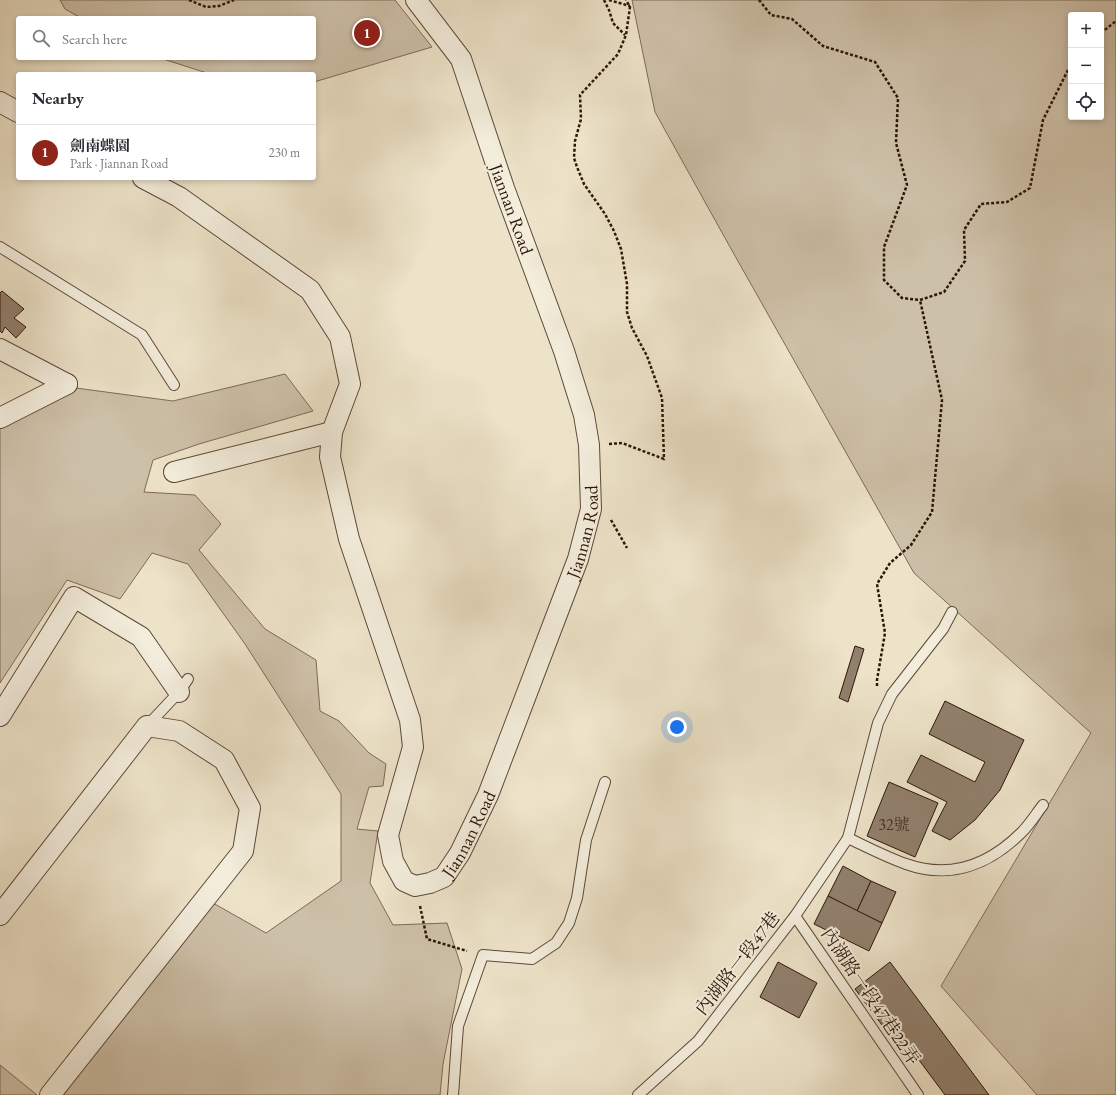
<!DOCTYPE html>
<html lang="en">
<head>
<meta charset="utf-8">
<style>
	body { margin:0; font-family:"EB Garamond","Noto Serif TC",serif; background:#f7f7f7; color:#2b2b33 }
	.controls { position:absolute; right:12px; top:12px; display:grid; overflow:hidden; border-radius:4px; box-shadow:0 2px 6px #0003 }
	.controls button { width:36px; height:36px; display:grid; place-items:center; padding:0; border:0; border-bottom:1px solid #e1e1e2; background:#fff; color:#2b2b33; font:20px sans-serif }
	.you { position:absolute; left:677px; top:727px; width:14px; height:14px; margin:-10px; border:3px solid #fff; border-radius:50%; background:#1a73e8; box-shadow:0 0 0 6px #1a73e833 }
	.badge { display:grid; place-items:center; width:26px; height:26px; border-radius:50%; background:#8f2418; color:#fff; font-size:13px; font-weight:700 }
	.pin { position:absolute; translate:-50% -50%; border:2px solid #fff; box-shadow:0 1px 4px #0006 }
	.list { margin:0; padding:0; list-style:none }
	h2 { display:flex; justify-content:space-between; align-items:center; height:52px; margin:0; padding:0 16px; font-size:17px }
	h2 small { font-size:13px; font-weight:400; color:#7c7c81 }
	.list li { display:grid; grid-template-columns:26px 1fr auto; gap:12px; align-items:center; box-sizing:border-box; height:56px; padding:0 16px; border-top:1px solid #e1e1e2 }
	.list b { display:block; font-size:15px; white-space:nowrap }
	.list p { margin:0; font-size:13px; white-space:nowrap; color:#7c7c81 }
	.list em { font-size:13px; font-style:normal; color:#7c7c81 }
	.icon { flex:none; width:22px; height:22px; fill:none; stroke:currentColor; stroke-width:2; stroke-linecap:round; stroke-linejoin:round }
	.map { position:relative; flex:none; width:1116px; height:1095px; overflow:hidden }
	.search { position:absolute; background:#fff; box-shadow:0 2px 6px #0003; left:16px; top:16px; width:300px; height:44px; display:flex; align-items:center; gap:10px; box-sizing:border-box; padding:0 14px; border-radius:4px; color:#7c7c81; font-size:15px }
	.panel { position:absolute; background:#fff; box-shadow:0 2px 6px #0003; left:16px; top:72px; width:300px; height:108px; border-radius:4px }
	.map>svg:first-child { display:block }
</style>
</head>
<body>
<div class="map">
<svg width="1116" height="1095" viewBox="0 0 1116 1095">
	<rect width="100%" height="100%" fill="#ede3c9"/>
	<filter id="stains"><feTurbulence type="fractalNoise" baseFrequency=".005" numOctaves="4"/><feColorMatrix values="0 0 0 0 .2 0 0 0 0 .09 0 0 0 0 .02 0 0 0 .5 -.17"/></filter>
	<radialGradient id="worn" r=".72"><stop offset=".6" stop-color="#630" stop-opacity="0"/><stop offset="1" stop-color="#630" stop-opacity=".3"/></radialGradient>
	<g fill="#cdc0a8" stroke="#7e6a58" fill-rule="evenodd">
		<polygon points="60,0 395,0 432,47 314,82 314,74 210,74 160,58 314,58 314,18 81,18 65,9"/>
		<path d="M632 0H1116V1095H1037L941 986 1091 733 914 573 730 247 655 112ZM1071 15H1101V117H1071Z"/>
		<polygon points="285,374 313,411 199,444 153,460 144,492 195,495 221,524 199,550 265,629 316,660 320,711 339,721 369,753 386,764 383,786 369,787 357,829 378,831 370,883 393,925 447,923 462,969 443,1064 440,1095 58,1095 213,903 266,933 341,881 341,794 245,644 188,564 152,553 120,599 67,580 0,683 0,428 76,388 173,401"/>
		<polygon points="0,1065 37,1095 0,1095"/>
	</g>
	<g fill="#91806d" stroke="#2e1509">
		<polygon points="2,291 24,309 14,318 26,327 16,338 5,327 2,333 0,331 0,293"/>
		<polygon points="855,646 864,649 848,702 839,698"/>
		<polygon points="945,701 1024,740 1000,790 975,820 950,840 932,831 947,802 907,782 921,755 975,782 985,762 929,734"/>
		<polygon points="889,782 938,803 915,857 867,836"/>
		<polygon points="843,866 871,881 857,911 828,896"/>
		<polygon points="871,881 896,892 882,923 857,911"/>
		<polygon points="828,896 882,923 869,951 814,924"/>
		<polygon points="778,962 817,983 799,1018 760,997"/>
		<polygon points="890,962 989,1095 945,1095 913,1052 906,1057 855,989"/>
	</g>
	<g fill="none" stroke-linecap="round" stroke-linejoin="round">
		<defs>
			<g id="lane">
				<polyline points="0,247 142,335 174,385"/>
				<polyline points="147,726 179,692 188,679"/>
				<polyline points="848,838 878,723 892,694 935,639 943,629 952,612"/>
				<polyline points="795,916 918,1095"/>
				<polyline points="453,1095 458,1026 483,955 532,959 556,943 569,923 577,898 586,840 605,782"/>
				<path d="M638 1095 698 1041 795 916 848 838C867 847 886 857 906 864 951 880 990 864 1022 832 1030 824 1036 814 1043 805"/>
			</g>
			<g id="street">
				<polyline points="0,102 18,112"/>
				<path id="s1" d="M143 178 179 197 310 290 340 337 350 384 332 432 330 457 349 539 410 720 413 747 388 835 393 861 404 881 415 886 430 883 444 877 460 853 488 795 578 559 591 509 589 445 584 415 564 351 504 188 461 59 416 0"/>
				<polyline points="0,349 67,384"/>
				<polyline points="0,418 67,384"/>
				<polyline points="174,472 332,432"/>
				<polyline points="0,716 74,597 141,637 179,692"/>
				<polyline points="0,915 147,726 179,731 224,760 250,808 243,851 50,1095"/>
			</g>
		</defs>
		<use href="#lane" stroke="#5e4839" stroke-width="12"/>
		<use href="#street" stroke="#5e4839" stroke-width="22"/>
		<g stroke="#2e1509" stroke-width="2.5" stroke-dasharray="3 2" stroke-linecap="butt">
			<polyline points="189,0 206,7 219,6 234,0"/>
			<polyline points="604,0 609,10 613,23 625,35"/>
			<polyline points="609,0 630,6"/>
			<polyline points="759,0 771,15 792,19 823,46 875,62 898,98 896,143 907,185 884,247 884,280 902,298 920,300 944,292 965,261 964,230 981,204 1007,202 1030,188 1043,120 1071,64"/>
			<polyline points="1101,33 1116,21"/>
			<polyline points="609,444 622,443 664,459 662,398 647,356 632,328 627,312 627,284 621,249 614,231 605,214 584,184 577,167 574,158 575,141 581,119 580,95 618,54 626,35 630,7 626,0"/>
			<polyline points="611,520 627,548"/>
			<polyline points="877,686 877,680 885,633 877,584 890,563 911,545 932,512 942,400 920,300"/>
			<polyline points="420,906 427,939 467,951"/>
		</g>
		<use href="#lane" stroke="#f3eddc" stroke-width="10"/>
		<use href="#street" stroke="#f3eddc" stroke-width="20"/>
	</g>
	<g text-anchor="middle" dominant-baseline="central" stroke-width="4" stroke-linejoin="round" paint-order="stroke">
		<g font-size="16" fill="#473022">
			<text x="894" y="824">32號</text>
		</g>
		<g font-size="18" fill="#2e1509" stroke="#f3eddc">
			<text transform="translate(512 209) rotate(70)">Jiannan Road</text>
			<text stroke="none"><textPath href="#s1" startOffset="1241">Jiannan Road</textPath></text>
			<text stroke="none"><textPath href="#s1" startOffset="917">Jiannan Road</textPath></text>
			<text transform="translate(737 963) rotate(-52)">內湖路一段47巷</text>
			<text transform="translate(871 996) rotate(56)">內湖路一段47巷22弄</text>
		</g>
	</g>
	<rect width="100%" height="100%" filter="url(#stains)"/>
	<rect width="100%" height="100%" fill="url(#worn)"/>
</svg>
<div class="controls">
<button>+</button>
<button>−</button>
<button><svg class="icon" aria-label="locate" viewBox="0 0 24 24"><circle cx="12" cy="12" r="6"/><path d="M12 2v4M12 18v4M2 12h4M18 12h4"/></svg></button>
</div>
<div class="you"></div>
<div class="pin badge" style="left:367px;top:33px">1</div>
<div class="search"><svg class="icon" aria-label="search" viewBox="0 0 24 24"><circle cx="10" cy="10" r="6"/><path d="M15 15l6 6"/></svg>Search here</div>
<section class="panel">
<h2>Nearby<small></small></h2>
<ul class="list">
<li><span class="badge">1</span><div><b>劍南蝶園</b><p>Park · Jiannan Road</p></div><em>230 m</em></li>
</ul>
</section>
</div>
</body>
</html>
